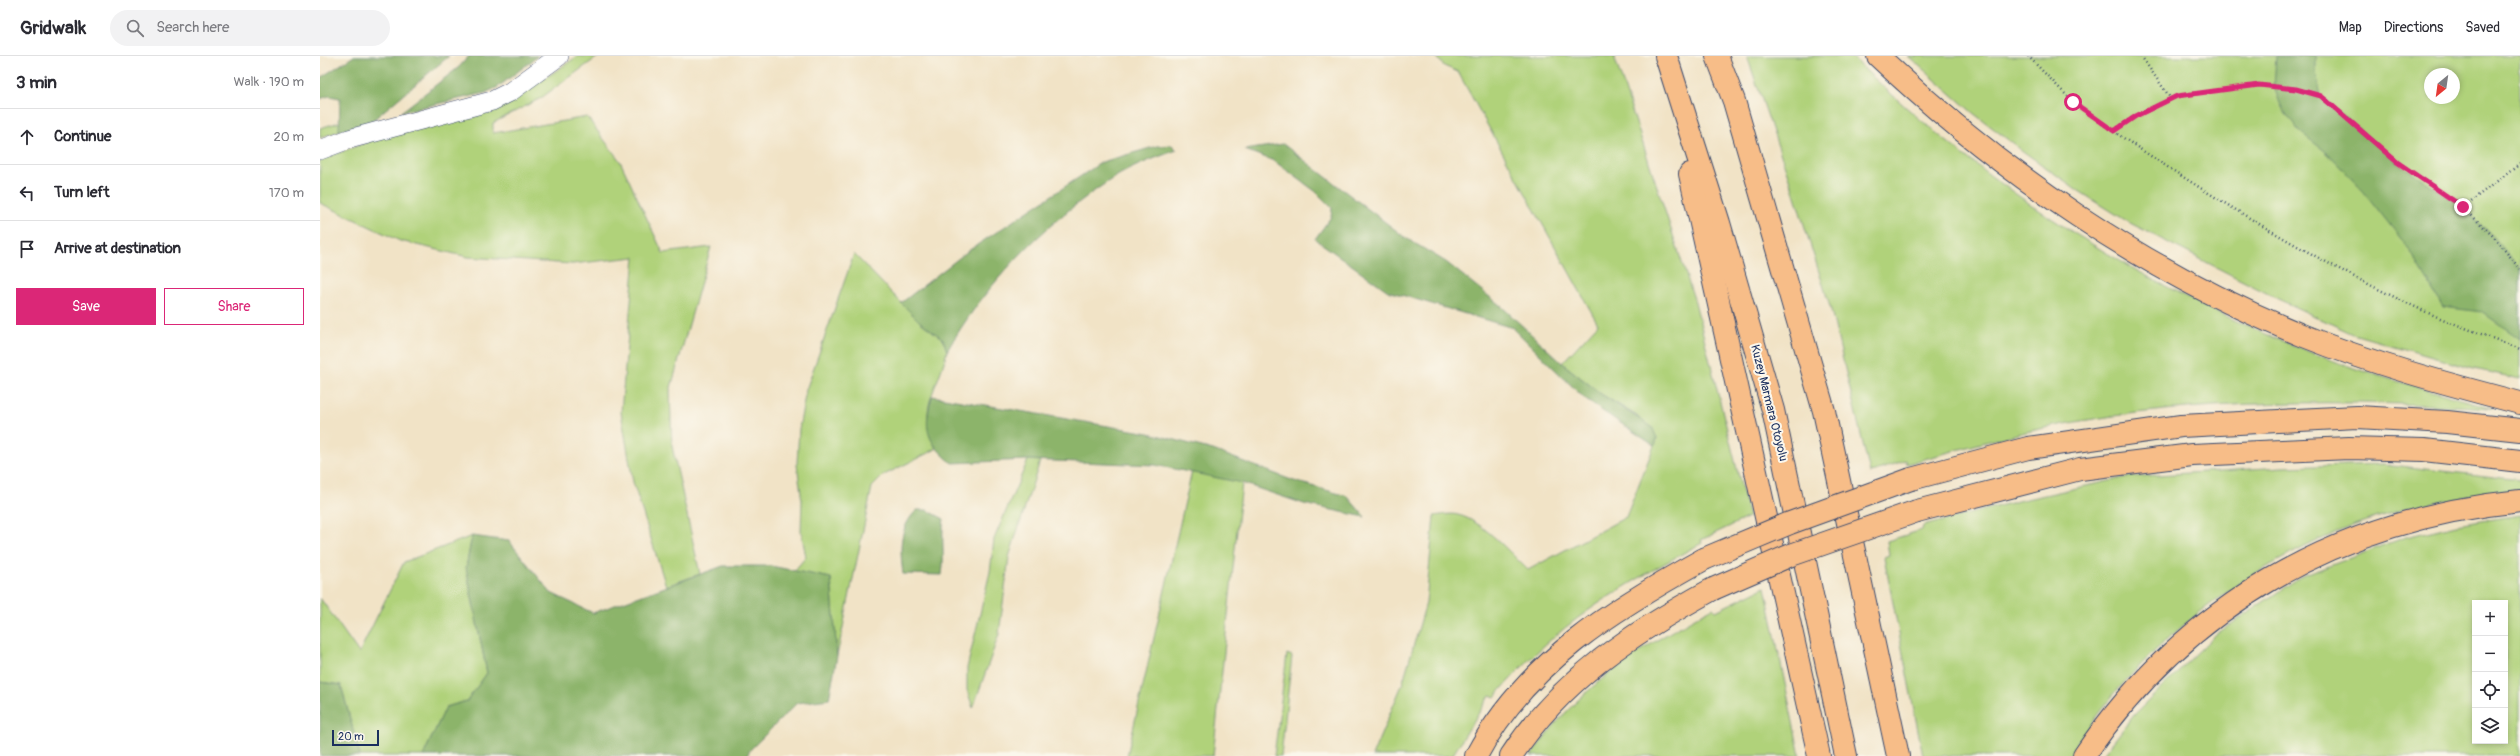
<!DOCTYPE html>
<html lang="en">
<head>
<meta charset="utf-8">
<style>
	body { margin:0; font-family:Pangolin,sans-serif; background:#f2f2f3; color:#2b2b33 }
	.controls { position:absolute; right:12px; bottom:12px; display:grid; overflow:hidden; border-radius:0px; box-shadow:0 2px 6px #0003 }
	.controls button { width:36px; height:36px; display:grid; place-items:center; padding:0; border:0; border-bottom:1px solid #e1e1e2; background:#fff; color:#2b2b33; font:20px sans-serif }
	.compass { position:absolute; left:2104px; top:12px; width:36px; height:36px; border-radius:50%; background:#fff; box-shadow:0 2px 6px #0003; rotate:209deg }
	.scale { position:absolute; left:12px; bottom:10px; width:47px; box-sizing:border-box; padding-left:4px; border:2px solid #1b2f5e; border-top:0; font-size:11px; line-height:14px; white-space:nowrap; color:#1b2f5e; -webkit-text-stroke:3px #fbf7ec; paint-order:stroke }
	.stop { position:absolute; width:12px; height:12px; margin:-9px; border:3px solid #db2777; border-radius:50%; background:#fff }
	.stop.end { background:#db2777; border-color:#fff; box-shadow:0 1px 4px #0008 }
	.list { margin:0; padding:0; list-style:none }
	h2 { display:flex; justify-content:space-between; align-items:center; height:52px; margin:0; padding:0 16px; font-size:17px }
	h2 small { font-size:13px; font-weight:400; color:#7c7c81 }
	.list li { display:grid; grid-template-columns:26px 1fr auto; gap:12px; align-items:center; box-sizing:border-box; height:56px; padding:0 16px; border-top:1px solid #e1e1e2 }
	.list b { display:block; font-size:15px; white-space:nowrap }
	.list em { font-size:13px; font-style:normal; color:#7c7c81 }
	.actions { display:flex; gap:8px; padding:12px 16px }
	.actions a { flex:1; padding:9px 0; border:1px solid #db2777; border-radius:0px; text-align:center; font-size:14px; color:#db2777 }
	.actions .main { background:#db2777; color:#fff }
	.icon { flex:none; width:22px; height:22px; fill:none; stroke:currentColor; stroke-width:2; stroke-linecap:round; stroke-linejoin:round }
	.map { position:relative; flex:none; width:2200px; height:700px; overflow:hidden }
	header { display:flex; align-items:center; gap:24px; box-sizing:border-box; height:56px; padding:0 20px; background:#fff; border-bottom:1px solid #e1e1e2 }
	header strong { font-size:19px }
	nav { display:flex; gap:22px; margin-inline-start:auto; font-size:14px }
	.search { width:280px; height:36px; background:#f2f2f3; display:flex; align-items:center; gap:10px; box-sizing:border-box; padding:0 14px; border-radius:22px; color:#7c7c81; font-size:15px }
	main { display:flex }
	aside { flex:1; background:#fff }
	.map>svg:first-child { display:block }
</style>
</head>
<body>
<header>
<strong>Gridwalk</strong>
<div class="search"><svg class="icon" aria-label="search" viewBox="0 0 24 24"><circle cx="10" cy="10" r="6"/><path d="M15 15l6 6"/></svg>Search here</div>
<nav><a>Map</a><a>Directions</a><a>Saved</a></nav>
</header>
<main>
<aside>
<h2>3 min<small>Walk · 190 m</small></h2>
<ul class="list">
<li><svg class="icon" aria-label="ahead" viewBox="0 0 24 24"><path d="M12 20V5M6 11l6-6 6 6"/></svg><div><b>Continue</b></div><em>20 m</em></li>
<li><svg class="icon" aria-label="left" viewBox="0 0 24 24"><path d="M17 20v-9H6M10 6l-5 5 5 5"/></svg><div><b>Turn left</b></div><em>170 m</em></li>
<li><svg class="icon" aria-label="arrive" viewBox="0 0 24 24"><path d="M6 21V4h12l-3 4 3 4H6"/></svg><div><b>Arrive at destination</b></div></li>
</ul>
<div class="actions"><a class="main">Save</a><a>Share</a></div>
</aside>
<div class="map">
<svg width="2200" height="700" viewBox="0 0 2200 700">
	<rect width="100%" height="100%" fill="#fbf7ec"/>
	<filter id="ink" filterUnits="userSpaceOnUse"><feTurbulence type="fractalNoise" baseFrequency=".025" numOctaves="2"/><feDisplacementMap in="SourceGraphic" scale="8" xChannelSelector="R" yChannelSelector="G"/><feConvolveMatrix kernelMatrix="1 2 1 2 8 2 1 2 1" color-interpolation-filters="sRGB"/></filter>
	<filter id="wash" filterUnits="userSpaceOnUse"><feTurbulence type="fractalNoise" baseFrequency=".012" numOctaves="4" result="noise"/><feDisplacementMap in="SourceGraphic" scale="16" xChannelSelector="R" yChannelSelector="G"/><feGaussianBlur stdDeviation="0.9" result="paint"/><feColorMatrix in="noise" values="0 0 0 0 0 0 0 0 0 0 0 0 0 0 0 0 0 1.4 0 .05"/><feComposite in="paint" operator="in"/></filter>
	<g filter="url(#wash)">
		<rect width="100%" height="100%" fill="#f1e3c6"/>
		<g fill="#b0d27a" stroke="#66806c" fill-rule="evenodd">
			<polygon points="258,0 279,0 221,42 173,67 173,77 267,61 300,105 343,197 391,191 350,335 352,390 380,518 346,530 313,426 301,356 315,201 252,208 148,201 80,185 0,147 0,104 60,81 153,61 185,49"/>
			<path d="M1116 0H1294L1375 246 1429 461 1381 484 1382 487C1299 532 1236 567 1175 641L1170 639 1132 700H1052L1082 629 1106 547 1114 460C1121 459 1131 457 1138 459 1162 464 1191 498 1208 514L1306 461 1337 382 1317 360 1281 338 1242 307 1278 268 1138 16 1124 10Z"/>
			<path d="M1427 0H1531C1667 134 1832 238 2011 304 2063 323 2119 336 2172 352 2028 344 1880 342 1739 369 1687 379 1637 394 1587 408L1586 404 1550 417 1511 254 1474 137Z"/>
			<path d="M1588 0H2200V323L2150 312 2033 278 1958 243 1810 167 1759 135 1704 96 1653 57ZM2110 18H2134V42H2110Z"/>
			<polygon points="20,66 19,75 0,82 0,72"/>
			<path d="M534 198 599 265 623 283 627 295C618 335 596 350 616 393L564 419 552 431 517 600 511 522 474 515 486 501 481 475 482 445 477 408 479 373 486 334Z"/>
			<polygon points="708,404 720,405 689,501 679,578 653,652 647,634 647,612 670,516 674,483"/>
			<path d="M2063 408 2200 424V433C2159 439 2118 443 2078 455 1946 493 1822 582 1749 700H1603L1564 501 1569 499 1567 485 1602 474 1603 470 1702 444 1807 421 1962 411Z"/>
			<polygon points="872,415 922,427 893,700 807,700"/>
			<path d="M2200 459V700H1782L1815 658 1895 579 1980 521 2086 481 2136 469ZM2155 547H2185V685H2155Z"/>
			<polygon points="152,480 146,512 167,617 147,645 126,651 103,700 40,700 21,629 0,626 0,542 39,597 84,506"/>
			<path d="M1445 531 1480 700H1211C1256 632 1323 590 1393 552L1396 555Z"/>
			<polygon points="967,598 972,600 961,700 954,700"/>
		</g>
		<g fill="#8cb46a" stroke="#547264">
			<polygon points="34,0 129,0 53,64 43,69 19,75 20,42 9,40 0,43 0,22"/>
			<polygon points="149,0 218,0 178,31 165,37 81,56 139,11"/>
			<polygon points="1956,0 1996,0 1996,17 2001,40 2077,106 2143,151 2174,181 2200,213 2200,283 2162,256 2123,251 2089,193 2044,136 2006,96 1979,75 1961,50 1954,31"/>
			<polygon points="963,88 1086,182 1126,206 1181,250 1242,307 1281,338 1332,371 1337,382 1335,390 1266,344 1193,272 1068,235 995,183 1011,161 1012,152 995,135 954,105 925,94"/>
			<path d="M852 89 857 94C832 103 805 113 783 129 721 171 664 230 627 295L623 283 599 265 581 247 648 195 782 106 837 90Z"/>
			<path d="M612 340 829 377 893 394 974 425 1027 440 1045 461 984 448 922 427 835 409 708 404 632 407C606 385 603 373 612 340Z"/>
			<path d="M597 454H607L624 463C621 482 625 499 622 519L583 518C580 494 578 472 597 454Z"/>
			<polygon points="152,480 189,485 231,537 273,557 403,510 451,510 511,522 517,600 509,643 477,647 430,694 427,700 103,700 126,651 147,645 167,617 146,512"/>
			<polygon points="0,626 21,629 40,700 0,700"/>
		</g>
	</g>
	<g filter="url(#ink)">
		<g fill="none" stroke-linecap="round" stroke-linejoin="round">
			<defs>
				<polyline id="minor" points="0,94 29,83 172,45 190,36 239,0"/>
				<g id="highway">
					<polyline points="1346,0 1399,167 1453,354 1526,700"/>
					<polyline points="1397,0 1414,45 1504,355 1578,700"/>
					<path d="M1558 0C1681 117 1826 216 1984 280 2053 308 2127 328 2200 347"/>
					<polyline points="1370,118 1499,700"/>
					<polyline points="1591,423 1708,392 1861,370 2037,361 2127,366 2200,374"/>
					<polyline points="1597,455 1760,413 1872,399 2029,392 2104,394 2200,405"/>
					<path d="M1156 700C1205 607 1295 552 1384 503"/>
					<path d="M1191 700C1241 623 1314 576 1393 533"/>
					<path d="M1764 700C1867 548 2019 463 2200 445"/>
				</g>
			</defs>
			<use href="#minor" stroke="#3b4a6e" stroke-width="20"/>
			<use href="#highway" stroke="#3b4a6e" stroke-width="24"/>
			<g stroke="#3b4a6e" stroke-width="2.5" stroke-dasharray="1 3" stroke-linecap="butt">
				<polyline points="1708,0 1753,46 1793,75"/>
				<polyline points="1821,0 1851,43"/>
				<path d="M2200 108 2143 151 2077 106 2001 40 1976 33 1939 29 1857 40 1815 60 1793 75C1893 142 1995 205 2104 255 2135 269 2168 280 2200 293"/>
				<polyline points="2143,151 2174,181 2200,213"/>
			</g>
			<use href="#minor" stroke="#fff" stroke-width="19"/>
			<use href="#highway" stroke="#f7bd88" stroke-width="22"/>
			<defs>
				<g id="highway-bridge">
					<polyline points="1384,503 1470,467 1591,423"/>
					<polyline points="1393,533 1471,499 1597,455"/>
				</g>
			</defs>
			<use href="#highway-bridge" stroke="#3b4a6e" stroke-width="24" stroke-linecap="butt"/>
			<use href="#highway-bridge" stroke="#f7bd88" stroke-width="22"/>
		</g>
	</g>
	<g fill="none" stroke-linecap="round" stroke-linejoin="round" filter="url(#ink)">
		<polyline stroke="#db2777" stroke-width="5" points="1753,46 1794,75 1816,60 1857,40 1939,29 1976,33 2001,40 2077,106 2143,151"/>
	</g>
	<g text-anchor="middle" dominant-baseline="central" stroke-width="4" stroke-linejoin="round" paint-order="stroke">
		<g font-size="12" fill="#1b2f5e" stroke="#fbf7ec">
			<text transform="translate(1449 347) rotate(76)">Kuzey Marmara Otoyolu</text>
		</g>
	</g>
</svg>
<div class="controls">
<button>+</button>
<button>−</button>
<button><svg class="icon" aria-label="locate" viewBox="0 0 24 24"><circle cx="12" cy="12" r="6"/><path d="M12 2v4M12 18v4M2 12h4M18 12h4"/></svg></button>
<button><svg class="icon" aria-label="layers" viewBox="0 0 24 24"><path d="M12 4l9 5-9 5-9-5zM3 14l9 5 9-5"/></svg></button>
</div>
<svg class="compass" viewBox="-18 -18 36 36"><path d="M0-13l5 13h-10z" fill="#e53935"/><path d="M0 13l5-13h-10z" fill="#7c7c81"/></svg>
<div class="scale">20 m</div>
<div class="stop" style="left:1753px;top:46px"></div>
<div class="stop end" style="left:2143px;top:151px"></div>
</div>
</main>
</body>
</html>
